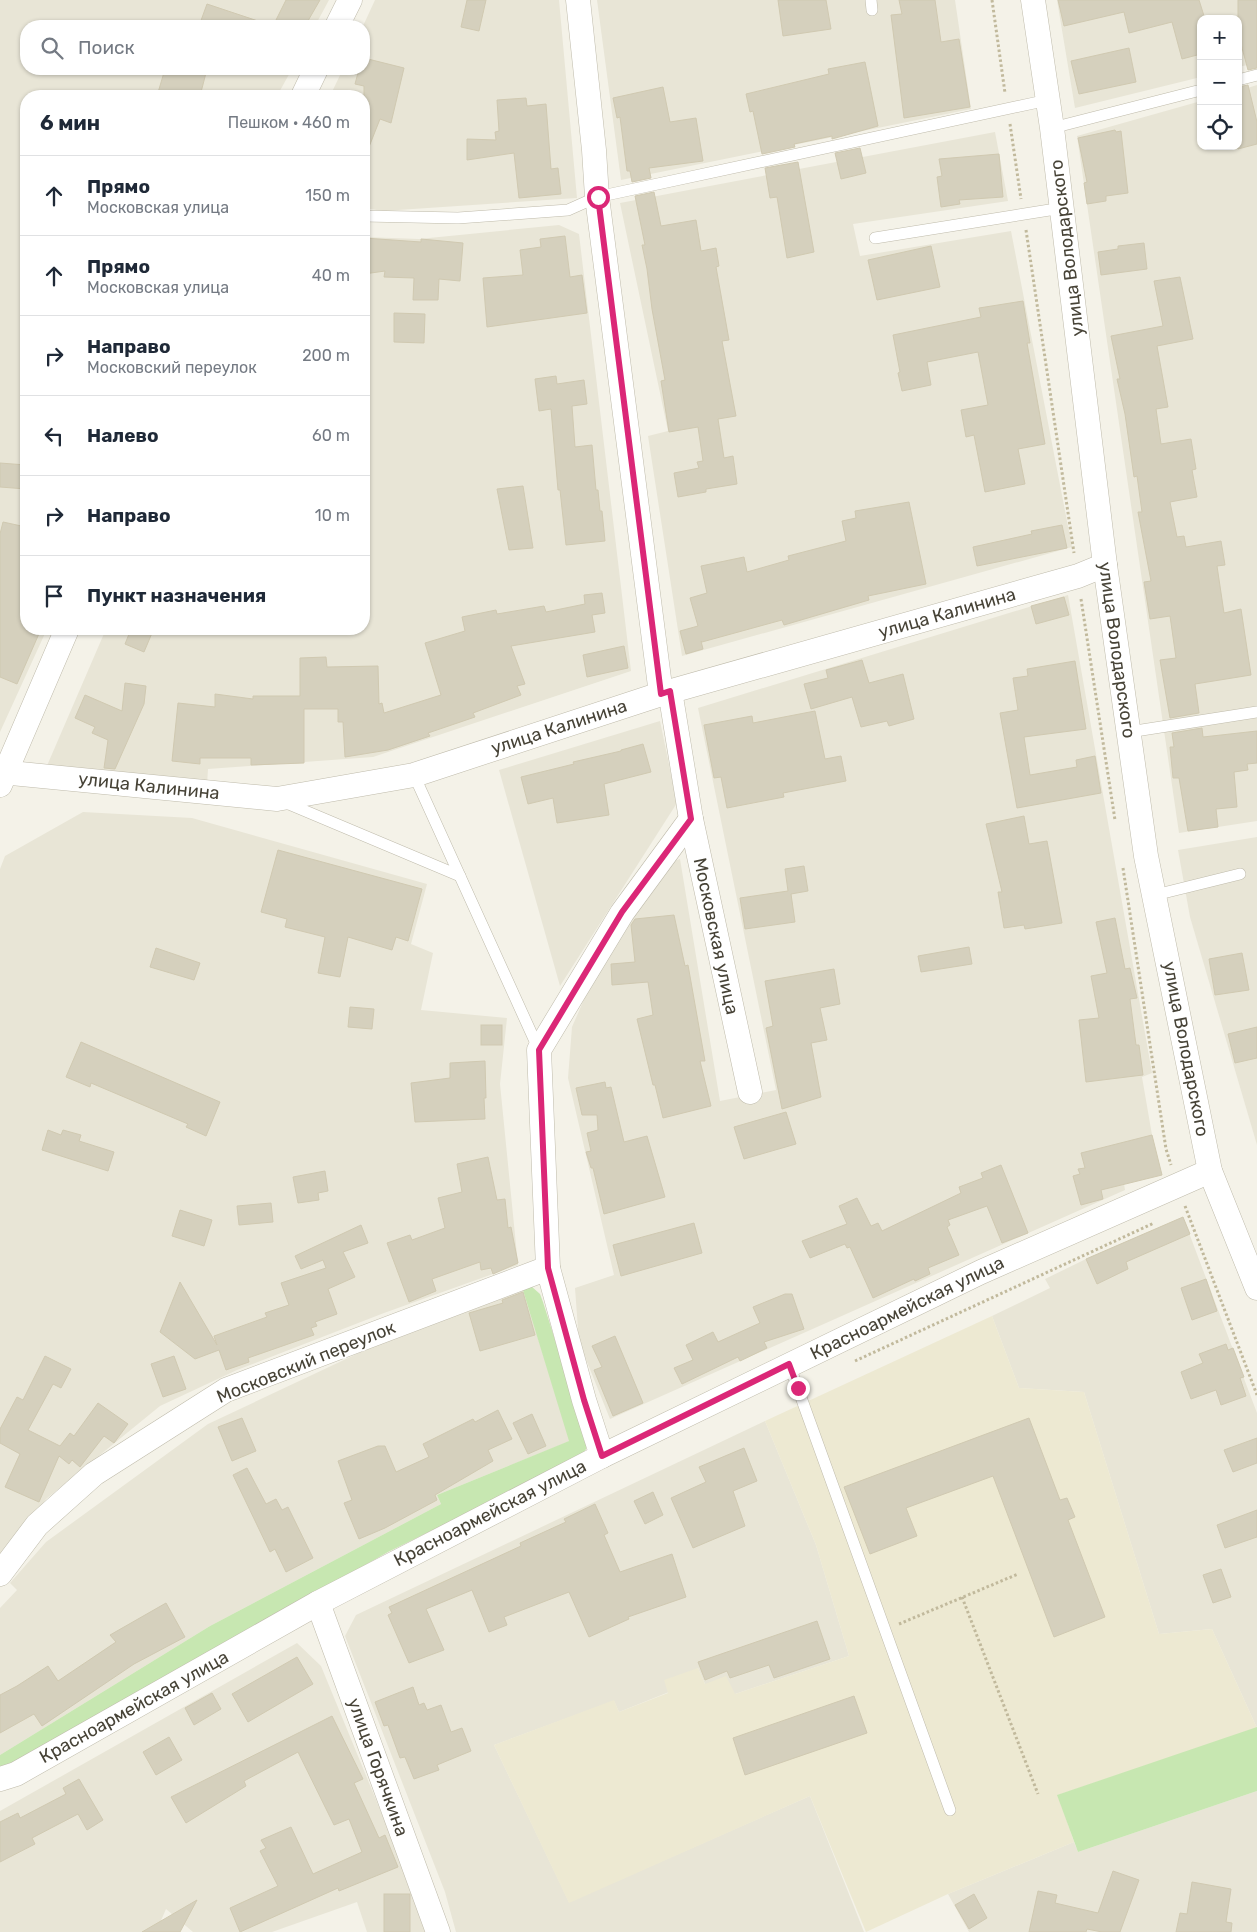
<!DOCTYPE html>
<html lang="ru">
<head>
<meta charset="utf-8">
<style>
	body { margin:0; font-family:Rubik,sans-serif; background:#f2f2f3; color:#1f2937 }
	.controls { position:absolute; right:15px; top:15px; display:grid; overflow:hidden; border-radius:10px; box-shadow:0 1px 4px #0004 }
	.controls button { width:45px; height:45px; display:grid; place-items:center; padding:0; border:0; border-bottom:1px solid #e0e1e3; background:#fff; color:#1f2937; font:25px sans-serif }
	.stop { position:absolute; width:15px; height:15px; margin:-11px; border:4px solid #db2777; border-radius:50%; background:#fff }
	.stop.end { background:#db2777; border-color:#fff; box-shadow:0 1px 5px #0008 }
	.list { margin:0; padding:0; list-style:none }
	h2 { display:flex; justify-content:space-between; align-items:center; height:65px; margin:0; padding:0 20px; font-size:21px }
	h2 small { font-size:16px; font-weight:400; color:#747a83 }
	.list li { display:grid; grid-template-columns:32px 1fr auto; gap:15px; align-items:center; box-sizing:border-box; height:80px; padding:0 20px; border-top:1px solid #e0e1e3 }
	.list b { display:block; font-size:19px; white-space:nowrap }
	.list p { margin:0; font-size:16px; white-space:nowrap; color:#747a83 }
	.list em { font-size:16px; font-style:normal; color:#747a83 }
	.icon { flex:none; width:28px; height:28px; fill:none; stroke:currentColor; stroke-width:2; stroke-linecap:round; stroke-linejoin:round }
	.map { position:relative; flex:none; width:1257px; height:1932px; overflow:hidden }
	.search { position:absolute; background:#fff; box-shadow:0 1px 4px #0004; left:20px; top:20px; width:350px; height:55px; display:flex; align-items:center; gap:12px; box-sizing:border-box; padding:0 18px; border-radius:20px; color:#747a83; font-size:19px }
	.panel { position:absolute; background:#fff; box-shadow:0 1px 4px #0004; left:20px; top:90px; width:350px; height:545px; border-radius:20px }
	.map>svg:first-child { display:block }
</style>
</head>
<body>
<div class="map">
<svg width="1257" height="1932" viewBox="0 0 1257 1932">
	<rect width="100%" height="100%" fill="#f4f2e8"/>
	<g fill="#e8e5d6">
		<polygon points="0,0 329,0 315,26 26,26 26,69 292,69 277,96 26,96 26,629 47,629 0,732"/>
		<polygon points="375,0 559,0 577,198 383,211 364,208 364,96 330,96 343,69 364,69 363,26"/>
		<polygon points="597,0 955,0 971,109 621,180"/>
		<polygon points="1057,0 1257,0 1257,63 1238,67 1238,19 1201,19 1201,77 1075,108"/>
		<polygon points="1257,85 1257,821 1179,833 1077,136 1201,101 1201,146 1238,146 1238,91"/>
		<polygon points="995,132 1008,201 853,224 860,256 1011,231 1072,547 682,656 648,436 668,431 620,203"/>
		<polygon points="559,225 579,234 631,671 373,757 208,769 207,785 46,768 106,629 364,629 364,237 419,239"/>
		<polygon points="1068,595 1152,1073 1142,1077 1152,1135 1124,1184 1125,1190 610,1419 579,1342 575,1288 614,1275 568,1078 572,1027 606,949 662,865 680,859 720,1101 776,1090 698,708"/>
		<polygon points="660,721 677,803 560,986 499,770"/>
		<polygon points="83,812 192,818 427,884 411,944 433,953 421,1010 507,1018 500,1084 518,1265 384,1313 237,1370 160,1406 46,1499 0,1563 0,869 5,856"/>
		<polygon points="1257,837 1257,1145 1190,917 1178,850"/>
		<polygon points="1183,1217 1257,1413 1257,1728 1212,1629 1159,1634 1084,1392 1019,1388 992,1316 1050,1288 1045,1279 1086,1259"/>
		<polygon points="522,1287 570,1441 437,1495 441,1504 210,1626 0,1755 0,1608 17,1590 10,1583 46,1542 208,1424 397,1335"/>
		<polygon points="765,1421 816,1545 849,1656 735,1694 705,1684 698,1668 669,1692 619,1712 614,1701 494,1745 569,1902 810,1796 864,1932 456,1932 445,1892 345,1636 356,1615"/>
		<polygon points="297,1643 321,1666 388,1829 425,1932 367,1932 357,1902 272,1932 193,1932 166,1909 156,1932 0,1932 0,1811"/>
		<polygon points="1257,1791 1257,1932 969,1932 948,1894 1074,1842 1078,1852"/>
	</g>
	<polygon fill="#ede9d2" points="992,1316 1019,1388 1084,1392 1159,1634 1212,1629 1257,1728 1058,1795 1074,1842 948,1894 866,1932 810,1796 569,1903 494,1745 614,1700 619,1712 668,1693 664,1680 698,1668 705,1684 726,1676 735,1694 849,1656 816,1545 765,1421"/>
	<g fill="#c7e7b1">
		<polygon points="531,1286 540,1294 543,1302 587,1441 586,1449 581,1457 388,1552 16,1764 0,1769 0,1755 210,1626 441,1504 437,1495 569,1441 522,1287"/>
		<polygon points="1257,1727 1257,1791 1078,1852 1057,1795"/>
	</g>
	<g fill="#d5d0bd" stroke="#d0c9b1">
		<polygon points="286,0 320,0 305,26 273,26"/>
		<polygon points="467,0 486,0 479,31 461,27"/>
		<polygon points="778,0 826,0 831,29 783,36"/>
		<polygon points="899,0 935,0 941,42 959,39 970,107 904,118 891,15 902,14"/>
		<polygon points="1058,0 1199,0 1205,19 1201,19 1201,54 1182,59 1172,22 1129,33 1124,12 1064,26"/>
		<polygon points="1238,0 1257,0 1257,68 1248,70 1238,33"/>
		<polygon points="207,4 264,23 263,26 199,26"/>
		<polygon points="1129,48 1136,82 1079,94 1071,61"/>
		<polygon points="364,58 404,68 391,123 380,119 365,157 364,157 364,86 355,84 359,69 364,69"/>
		<polygon points="865,62 878,126 832,139 832,136 794,144 795,147 762,154 753,111 750,112 746,94 829,74 828,69"/>
		<polygon points="165,69 207,69 200,96 157,96"/>
		<polygon points="1248,85 1257,122 1257,144 1238,149 1238,87"/>
		<polygon points="663,87 670,122 696,118 703,161 649,168 651,178 632,182 630,171 627,171 620,117 617,118 613,98"/>
		<polygon points="526,98 527,106 546,104 551,169 558,168 561,194 519,198 514,153 467,160 467,139 496,140 495,132 499,131 497,100"/>
		<polygon points="1115,130 1116,132 1121,131 1128,193 1106,196 1106,201 1087,204 1084,183 1087,182 1078,138"/>
		<polygon points="860,148 866,173 841,179 835,153"/>
		<polygon points="999,154 1003,197 959,200 960,204 941,207 937,177 942,176 939,159"/>
		<polygon points="798,162 814,252 787,258 777,197 770,198 765,168"/>
		<polygon points="654,192 661,226 696,220 701,251 716,248 719,266 716,267 729,340 722,341 736,416 718,419 724,458 733,456 737,484 706,489 706,492 678,497 674,473 699,468 697,462 703,461 698,427 669,432 661,381 665,380 652,309 647,269 642,245 645,245 635,196"/>
		<polygon points="565,236 570,277 582,275 587,313 487,327 483,278 523,275 520,250 541,247 540,239"/>
		<polygon points="364,238 421,242 421,239 463,243 460,281 439,279 438,300 413,300 414,278 384,277 385,271 364,274"/>
		<polygon points="1144,243 1147,269 1101,275 1098,252 1118,249 1118,246"/>
		<polygon points="931,246 940,287 877,300 868,260"/>
		<polygon points="1180,277 1193,339 1157,346 1168,407 1156,409 1161,444 1191,439 1196,469 1192,470 1197,497 1170,502 1177,537 1184,536 1186,547 1221,541 1225,565 1217,566 1224,613 1241,609 1251,675 1195,684 1199,713 1170,718 1160,660 1176,658 1170,616 1150,619 1144,582 1151,581 1138,512 1142,512 1137,476 1134,477 1125,414 1117,379 1120,379 1111,336 1163,326 1154,281"/>
		<polygon points="1023,301 1030,343 1027,343 1045,444 1018,449 1025,484 985,492 974,435 966,437 961,410 988,405 978,352 927,362 931,385 902,391 898,373 900,372 893,335 981,317 979,308"/>
		<polygon points="394,313 425,314 424,343 394,342"/>
		<polygon points="556,376 557,384 584,380 587,404 572,406 575,447 592,445 596,490 598,490 600,511 602,511 605,541 566,545 560,490 558,490 551,409 539,411 535,379"/>
		<polygon points="0,463 26,465 26,489 0,487"/>
		<polygon points="523,486 533,548 509,550 497,489"/>
		<polygon points="909,502 926,584 868,596 869,600 784,625 782,620 702,642 701,641 703,649 686,654 680,631 698,626 690,598 707,593 701,566 744,557 747,572 789,560 788,556 846,541 842,521 856,518 855,511"/>
		<polygon points="3,522 26,527 26,629 41,629 17,684 0,677 0,534"/>
		<polygon points="1062,525 1067,548 977,566 973,547 1032,534 1031,531"/>
		<polygon points="602,593 605,613 592,615 595,632 511,646 525,684 517,686 521,695 473,713 475,717 428,733 430,736 388,750 345,757 343,722 338,722 338,709 304,709 304,763 251,765 251,758 200,758 200,764 172,761 178,703 215,707 215,694 253,699 253,696 300,696 300,658 326,657 327,667 378,666 379,704 382,703 384,713 441,695 425,643 465,631 462,617 496,610 497,614 544,606 546,612 585,604 584,595"/>
		<polygon points="1064,597 1069,615 1036,624 1031,606"/>
		<polygon points="131,629 142,629 152,633 144,652 125,644"/>
		<polygon points="624,646 628,668 587,677 583,655"/>
		<polygon points="862,660 869,683 903,674 914,719 889,726 887,721 861,727 852,697 811,709 804,684 828,678 826,670"/>
		<polygon points="1075,661 1086,729 1024,737 1030,775 1077,767 1076,760 1095,756 1101,793 1017,808 1000,713 1018,710 1013,678 1028,676 1027,669"/>
		<polygon points="125,683 146,686 144,704 115,769 104,768 108,740 92,733 95,727 75,718 85,695 122,711"/>
		<polygon points="815,711 825,759 841,756 846,781 783,793 784,797 727,808 721,777 714,778 704,725 752,716 753,723"/>
		<polygon points="1202,728 1203,737 1257,731 1257,763 1247,764 1248,770 1234,772 1237,807 1216,809 1218,827 1188,831 1179,778 1173,778 1170,747 1174,747 1172,733"/>
		<polygon points="643,744 651,772 604,784 609,815 557,823 553,798 528,804 521,777 574,764 573,762 621,751 621,750"/>
		<polygon points="1024,816 1029,844 1047,841 1062,923 1025,929 1024,925 1004,928 998,892 1002,892 986,824"/>
		<polygon points="278,850 422,889 408,941 396,937 392,950 348,937 340,977 318,973 325,937 285,927 287,919 261,912"/>
		<polygon points="804,866 808,891 791,894 795,922 745,929 740,898 788,891 785,869"/>
		<polygon points="674,915 685,966 688,965 705,1061 700,1061 711,1106 663,1118 655,1085 653,1085 637,1019 653,1015 648,982 612,985 611,964 635,962 631,925 635,919"/>
		<polygon points="1115,918 1125,969 1130,968 1137,998 1130,999 1136,1045 1139,1045 1143,1075 1086,1082 1079,1020 1099,1018 1091,976 1107,973 1096,922"/>
		<polygon points="969,947 972,964 921,972 918,956"/>
		<polygon points="156,948 200,963 194,980 150,967"/>
		<polygon points="1242,953 1249,990 1215,995 1209,959"/>
		<polygon points="834,969 840,1004 820,1008 827,1040 811,1043 821,1097 782,1109 766,1028 773,1026 765,981"/>
		<polygon points="350,1007 374,1009 372,1029 348,1027"/>
		<rect x="481" y="1025" width="21" height="20"/>
		<polygon points="1257,1027 1257,1058 1235,1063 1228,1034"/>
		<polygon points="81,1042 220,1102 206,1136 186,1127 188,1124 91,1083 90,1087 66,1077"/>
		<polygon points="485,1061 486,1098 484,1098 485,1119 415,1122 411,1083 450,1078 450,1063"/>
		<polygon points="605,1082 606,1088 611,1087 624,1142 647,1136 665,1197 604,1214 593,1168 591,1168 586,1152 591,1151 587,1133 598,1130 597,1115 582,1115 576,1088"/>
		<polygon points="786,1112 796,1144 744,1159 734,1127"/>
		<polygon points="48,1130 61,1135 63,1130 81,1135 79,1141 114,1152 108,1171 42,1150"/>
		<polygon points="1152,1135 1162,1175 1101,1190 1103,1199 1081,1205 1073,1176 1080,1174 1078,1169 1085,1168 1081,1153"/>
		<polygon points="488,1157 497,1200 505,1199 508,1228 511,1227 518,1263 493,1274 491,1268 481,1270 480,1262 432,1279 436,1291 409,1302 387,1243 410,1235 412,1240 445,1228 438,1198 462,1192 457,1164"/>
		<polygon points="1001,1165 1028,1233 1002,1243 987,1206 948,1220 950,1225 947,1227 959,1255 928,1268 930,1274 915,1281 914,1279 873,1298 850,1247 847,1248 845,1244 810,1258 802,1241 847,1224 839,1206 857,1198 871,1226 878,1223 882,1231 961,1193 959,1187 983,1178 981,1173"/>
		<polygon points="325,1171 328,1191 318,1193 319,1200 298,1203 293,1177"/>
		<polygon points="271,1203 273,1222 239,1225 237,1206"/>
		<polygon points="180,1210 212,1220 204,1246 172,1236"/>
		<polygon points="1183,1217 1190,1234 1126,1262 1128,1269 1097,1284 1086,1259"/>
		<polygon points="694,1223 702,1253 621,1276 613,1245"/>
		<polygon points="361,1225 368,1243 343,1252 355,1277 328,1289 337,1314 315,1322 317,1326 311,1328 314,1335 248,1358 249,1362 226,1370 219,1350 195,1359 160,1332 180,1282 217,1345 214,1336 267,1317 265,1313 289,1305 281,1283 326,1268 323,1260 301,1269 295,1256"/>
		<polygon points="1206,1279 1217,1311 1192,1320 1181,1288"/>
		<polygon points="523,1292 535,1335 480,1351 469,1313 503,1303 502,1300"/>
		<polygon points="785,1294 792,1294 804,1329 764,1342 767,1348 740,1361 738,1357 682,1384 674,1368 693,1360 686,1345 713,1332 718,1342 760,1323 753,1307"/>
		<polygon points="615,1336 643,1403 613,1416 594,1370 602,1367 592,1346"/>
		<polygon points="1226,1344 1228,1350 1233,1348 1244,1377 1240,1378 1246,1396 1221,1405 1216,1390 1191,1399 1181,1372 1203,1363 1199,1354"/>
		<polygon points="45,1356 71,1369 61,1388 53,1384 28,1430 60,1446 70,1433 74,1436 98,1403 128,1424 114,1443 104,1436 80,1467 72,1460 69,1464 59,1456 39,1502 5,1487 20,1454 0,1443 0,1429 17,1397 23,1400"/>
		<polygon points="174,1356 186,1389 163,1397 151,1364"/>
		<polygon points="498,1410 512,1439 488,1450 493,1461 435,1495 437,1500 385,1528 359,1539 344,1503 352,1500 338,1461 378,1446 385,1446 396,1472 429,1457 423,1444 473,1419 475,1422"/>
		<polygon points="532,1414 546,1446 528,1454 513,1423"/>
		<polygon points="242,1418 256,1451 232,1461 218,1427"/>
		<polygon points="1029,1418 1060,1500 1067,1498 1075,1517 1068,1520 1105,1617 1054,1637 993,1476 906,1508 917,1536 870,1554 844,1487"/>
		<polygon points="1257,1438 1257,1463 1233,1472 1224,1450"/>
		<polygon points="744,1448 757,1481 733,1491 745,1526 693,1548 671,1498 706,1482 699,1467"/>
		<polygon points="247,1468 266,1504 276,1499 282,1510 288,1507 313,1558 286,1572 275,1549 270,1552 233,1475"/>
		<polygon points="653,1492 663,1515 645,1524 634,1501"/>
		<polygon points="595,1504 608,1533 604,1535 620,1572 672,1554 686,1597 628,1617 629,1619 589,1637 569,1592 504,1617 507,1625 489,1632 472,1590 426,1609 444,1650 409,1663 388,1615 392,1613 389,1607 521,1546 520,1543 566,1522 564,1519"/>
		<polygon points="1257,1510 1257,1537 1225,1548 1217,1525"/>
		<polygon points="1221,1569 1231,1597 1213,1603 1203,1575"/>
		<polygon points="166,1603 185,1637 134,1664 42,1726 34,1714 0,1733 0,1695 17,1686 48,1666 58,1681 116,1642 110,1635"/>
		<polygon points="817,1621 830,1659 774,1678 769,1665 730,1678 727,1671 705,1680 698,1662"/>
		<polygon points="297,1657 313,1684 248,1722 232,1694"/>
		<polygon points="413,1687 419,1705 424,1703 427,1710 441,1705 451,1732 462,1728 471,1751 437,1765 439,1770 414,1779 405,1757 400,1758 388,1725 384,1726 375,1702"/>
		<polygon points="212,1693 221,1709 194,1725 185,1708"/>
		<polygon points="854,1696 867,1733 745,1775 733,1738"/>
		<polygon points="332,1716 363,1779 354,1783 379,1838 385,1835 398,1867 339,1891 338,1888 240,1932 230,1908 278,1886 260,1851 266,1848 261,1840 291,1827 313,1874 362,1852 349,1819 334,1825 298,1752 244,1781 246,1786 186,1823 171,1797"/>
		<polygon points="169,1737 182,1760 156,1775 143,1752"/>
		<polygon points="79,1779 103,1820 87,1830 78,1814 32,1838 35,1844 0,1862 0,1822 18,1813 20,1818 66,1794 63,1788"/>
		<polygon points="1113,1871 1139,1880 1120,1932 1102,1932 1087,1929 1086,1932 1029,1932 1038,1891 1057,1895 1055,1903 1098,1913"/>
		<polygon points="1192,1882 1231,1889 1226,1922 1232,1923 1231,1932 1176,1932 1180,1913 1187,1914"/>
		<rect x="384" y="1894" width="26" height="38"/>
		<polygon points="974,1894 987,1918 969,1929 955,1905"/>
		<polygon points="197,1900 180,1932 142,1932"/>
	</g>
	<g fill="none" stroke-linecap="round" stroke-linejoin="round">
		<defs>
			<g id="lane">
				<polyline points="871,0 872,10"/>
				<polyline points="1238,80 1257,75"/>
				<polyline points="1052,128 1201,90"/>
				<polyline points="364,216 458,218 568,210 597,197 1048,100"/>
				<polyline points="875,238 1062,208"/>
				<polyline points="1129,732 1257,712"/>
				<polyline points="414,775 539,1050"/>
				<polyline points="284,802 460,876"/>
				<polyline points="1155,895 1240,874"/>
				<polyline points="789,1364 950,1810"/>
			</g>
			<g id="street">
				<polyline points="578,0 594,150 597,197 661,694"/>
				<polyline points="1033,0 1052,128 1105,565 1146,856 1210,1171 1257,1288"/>
				<polyline points="337,26 350,0"/>
				<polyline points="303,96 316,69"/>
				<polyline points="670,691 691,819 750,1092"/>
				<polyline points="0,772 277,799 414,775 661,694 1078,576 1105,565"/>
				<polyline points="0,785 67,629"/>
				<polyline points="602,1456 584,1400 548,1268 539,1050 622,913 691,819"/>
				<polyline points="0,1574 37,1525 94,1474 226,1390 548,1268"/>
				<polyline points="318,1603 438,1932"/>
				<polyline points="0,1779 16,1774 318,1603 602,1456 981,1272 1210,1171"/>
			</g>
		</defs>
		<use href="#lane" stroke="#bfbbab" stroke-width="12"/>
		<use href="#street" stroke="#bfbbab" stroke-width="25"/>
		<g stroke="#c1b99c" stroke-width="3" stroke-dasharray="2.5 2.5" stroke-linecap="butt">
			<polyline points="992,0 1005,93"/>
			<polyline points="1010,124 1021,199"/>
			<polyline points="1026,230 1074,553"/>
			<polyline points="1081,599 1115,820"/>
			<polyline points="1123,868 1166,1149 1171,1165"/>
			<polyline points="1185,1206 1257,1395"/>
			<polyline points="855,1361 1154,1223"/>
			<polyline points="962,1597 1038,1794"/>
			<polyline points="899,1624 1018,1574"/>
		</g>
		<use href="#lane" stroke="#fff" stroke-width="11"/>
		<use href="#street" stroke="#fff" stroke-width="24"/>
	</g>
	<g fill="none" stroke-linecap="round" stroke-linejoin="round">
		<polyline stroke="#db2777" stroke-width="6" points="598,197 661,694 670,691 691,819 622,912 539,1050 548,1268 584,1400 602,1456 789,1364 798,1388"/>
	</g>
	<g text-anchor="middle" dominant-baseline="central" stroke-width="4" stroke-linejoin="round" paint-order="stroke">
		<g font-size="18" fill="#474337" stroke="#fff">
			<text transform="translate(1067 248) rotate(-97)">улица Володарского</text>
			<text transform="translate(947 613) rotate(-16)">улица Калинина</text>
			<text transform="translate(1117 650) rotate(82)">улица Володарского</text>
			<text transform="translate(559 727) rotate(-18)">улица Калинина</text>
			<text transform="translate(149 786) rotate(6)">улица Калинина</text>
			<text transform="translate(716 936) rotate(78)">Московская улица</text>
			<text transform="translate(1186 1049) rotate(79)">улица Володарского</text>
			<text transform="translate(907 1308) rotate(-26)">Красноармейская улица</text>
			<text transform="translate(306 1362) rotate(-22)">Московский переулок</text>
			<text transform="translate(490 1513) rotate(-27)">Красноармейская улица</text>
			<text transform="translate(134 1707) rotate(-29)">Красноармейская улица</text>
			<text transform="translate(378 1767) rotate(70)">улица Горячкина</text>
		</g>
	</g>
</svg>
<div class="controls">
<button>+</button>
<button>−</button>
<button><svg class="icon" aria-label="locate" viewBox="0 0 24 24"><circle cx="12" cy="12" r="6"/><path d="M12 2v4M12 18v4M2 12h4M18 12h4"/></svg></button>
</div>
<div class="stop" style="left:598px;top:197px"></div>
<div class="stop end" style="left:798px;top:1388px"></div>
<div class="search"><svg class="icon" aria-label="search" viewBox="0 0 24 24"><circle cx="10" cy="10" r="6"/><path d="M15 15l6 6"/></svg>Поиск</div>
<section class="panel">
<h2>6 мин<small>Пешком · 460 m</small></h2>
<ul class="list">
<li><svg class="icon" aria-label="ahead" viewBox="0 0 24 24"><path d="M12 20V5M6 11l6-6 6 6"/></svg><div><b>Прямо</b><p>Московская улица</p></div><em>150 m</em></li>
<li><svg class="icon" aria-label="ahead" viewBox="0 0 24 24"><path d="M12 20V5M6 11l6-6 6 6"/></svg><div><b>Прямо</b><p>Московская улица</p></div><em>40 m</em></li>
<li><svg class="icon" aria-label="right" viewBox="0 0 24 24"><path d="M7 20v-9h11M14 6l5 5-5 5"/></svg><div><b>Направо</b><p>Московский переулок</p></div><em>200 m</em></li>
<li><svg class="icon" aria-label="left" viewBox="0 0 24 24"><path d="M17 20v-9H6M10 6l-5 5 5 5"/></svg><div><b>Налево</b></div><em>60 m</em></li>
<li><svg class="icon" aria-label="right" viewBox="0 0 24 24"><path d="M7 20v-9h11M14 6l5 5-5 5"/></svg><div><b>Направо</b></div><em>10 m</em></li>
<li><svg class="icon" aria-label="arrive" viewBox="0 0 24 24"><path d="M6 21V4h12l-3 4 3 4H6"/></svg><div><b>Пункт назначения</b></div></li>
</ul>
</section>
</div>
</body>
</html>
